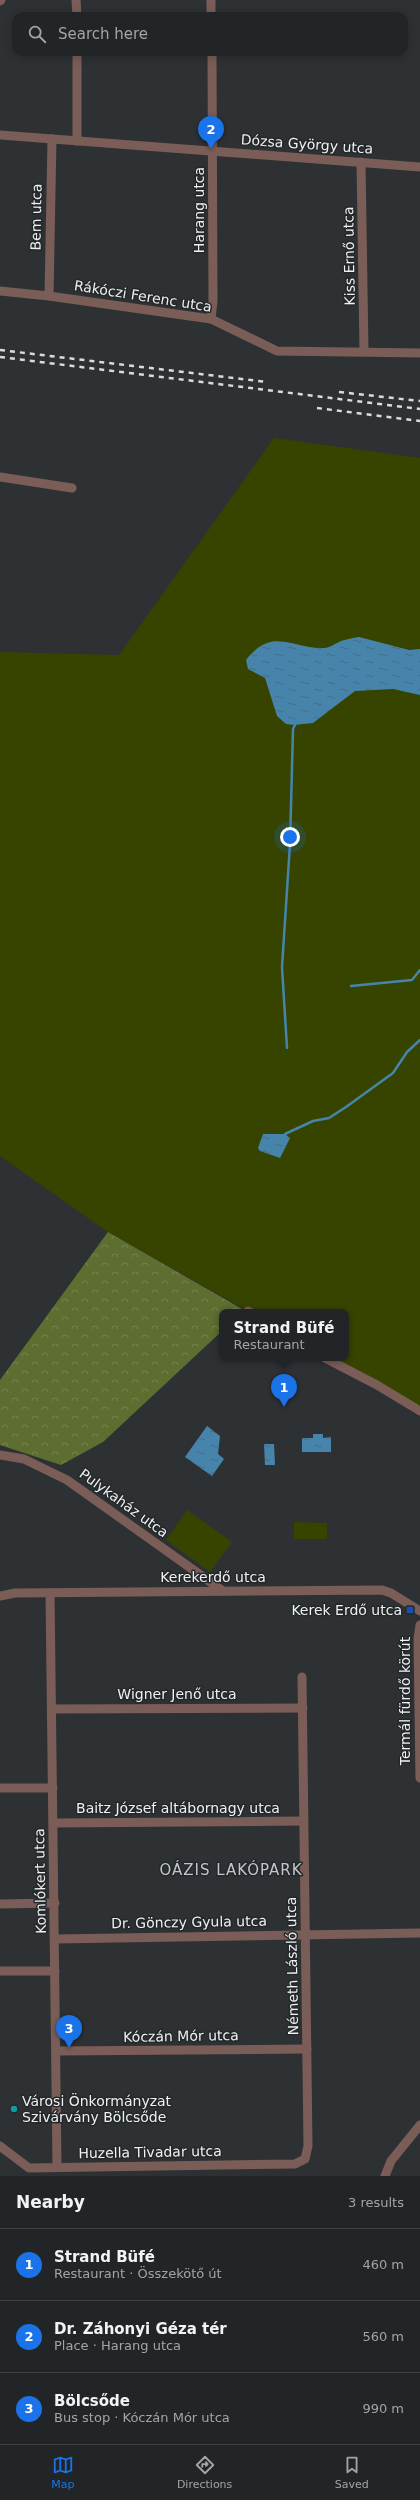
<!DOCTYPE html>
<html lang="en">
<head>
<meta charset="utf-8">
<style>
	body { margin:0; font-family:"DejaVu Sans",sans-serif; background:#2a2d2f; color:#f1f3f6 }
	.you { position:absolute; left:290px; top:837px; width:14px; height:14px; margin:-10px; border:3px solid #fff; border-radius:50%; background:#1a73e8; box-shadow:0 0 0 6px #1a73e833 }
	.badge { display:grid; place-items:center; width:26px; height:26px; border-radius:50%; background:#1a73e8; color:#fff; font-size:13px; font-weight:700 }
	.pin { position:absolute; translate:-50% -33px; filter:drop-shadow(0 1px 2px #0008) }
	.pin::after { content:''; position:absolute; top:21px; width:14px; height:12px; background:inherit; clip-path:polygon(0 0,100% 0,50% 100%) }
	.popup { position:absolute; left:219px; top:1309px; width:130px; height:52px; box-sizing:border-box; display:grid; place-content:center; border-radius:8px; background:#222527; filter:drop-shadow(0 1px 3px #0005); font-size:13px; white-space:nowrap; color:#a2a5a7 }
	.popup b { font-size:15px; color:#f1f3f6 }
	.popup::after { content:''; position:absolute; left:50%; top:100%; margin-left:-8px; border:8px solid transparent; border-top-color:#222527 }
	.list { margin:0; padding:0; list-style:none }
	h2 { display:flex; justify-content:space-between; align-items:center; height:52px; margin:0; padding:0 16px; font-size:17px }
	h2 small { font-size:13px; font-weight:400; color:#a2a5a7 }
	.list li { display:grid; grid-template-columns:26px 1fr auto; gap:12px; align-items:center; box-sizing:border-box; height:72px; padding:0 16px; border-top:1px solid #3f4244 }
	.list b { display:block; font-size:15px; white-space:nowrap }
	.list p { margin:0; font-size:13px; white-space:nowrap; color:#a2a5a7 }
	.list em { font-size:13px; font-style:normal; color:#a2a5a7 }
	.icon { flex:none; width:22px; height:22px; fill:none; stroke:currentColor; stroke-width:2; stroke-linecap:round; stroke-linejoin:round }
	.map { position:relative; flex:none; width:420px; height:2176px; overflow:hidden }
	.search { position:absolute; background:#222527; box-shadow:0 2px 10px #0003; left:12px; right:12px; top:12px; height:44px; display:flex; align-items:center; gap:10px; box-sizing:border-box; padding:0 14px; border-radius:12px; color:#a2a5a7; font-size:15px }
	.sheet { height:268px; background:#222527 }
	nav { display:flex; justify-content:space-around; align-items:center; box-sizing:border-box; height:56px; border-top:1px solid #3f4244; background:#222527; font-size:11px; color:#a2a5a7 }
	nav a { display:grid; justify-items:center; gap:2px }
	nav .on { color:#1a73e8 }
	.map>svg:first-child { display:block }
</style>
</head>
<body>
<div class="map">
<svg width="420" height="2176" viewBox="0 0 420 2176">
	<defs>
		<pattern id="forest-crowns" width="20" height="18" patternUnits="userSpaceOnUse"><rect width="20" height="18" fill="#5d6e30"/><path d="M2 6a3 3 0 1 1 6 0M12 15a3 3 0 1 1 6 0" fill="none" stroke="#75834e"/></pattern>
		<pattern id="water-ripples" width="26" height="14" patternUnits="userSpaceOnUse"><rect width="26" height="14" fill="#4784ac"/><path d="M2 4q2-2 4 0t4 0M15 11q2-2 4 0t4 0" fill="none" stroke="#476c84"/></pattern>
	</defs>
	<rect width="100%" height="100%" fill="#2e3134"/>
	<g fill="#364400">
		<polygon points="274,438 420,458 420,1411 325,1358 346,1358 346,1312 250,1312 108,1232 0,1156 0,652 119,655"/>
		<polygon points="187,1510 232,1542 210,1572 166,1540"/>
		<polygon points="294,1522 327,1523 327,1539 294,1539"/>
	</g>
	<polygon fill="url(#forest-crowns)" points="108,1232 244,1310 222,1312 222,1331 103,1442 61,1465 0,1445 0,1380"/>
	<g fill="url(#water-ripples)">
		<path d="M359 637 409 650 420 649V695L393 689 355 691 313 723 294 725 286 724 277 716 265 678 248 669 246 660C273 626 290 649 324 648 330 648 336 643 341 641 347 639 353 638 359 637Z"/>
		<polygon points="263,1134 285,1134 290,1138 280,1158 260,1151 258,1148"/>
		<polygon points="207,1426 220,1436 218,1454 224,1459 212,1476 185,1457"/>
		<polygon points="313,1434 323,1434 323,1438 331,1437 331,1452 302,1452 302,1438 313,1438"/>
		<polygon points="264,1444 274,1444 275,1465 265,1465"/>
	</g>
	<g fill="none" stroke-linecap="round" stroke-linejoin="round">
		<g stroke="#4784ac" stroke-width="2.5">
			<polyline points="351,986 412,980 420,970"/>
			<polyline points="287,1048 282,967 290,844 293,729 296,723"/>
			<polyline points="285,1134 313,1121 329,1118 346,1107 393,1073 407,1052 420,1040"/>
		</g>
		<g stroke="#7a5d57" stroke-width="9">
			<polyline points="76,0 77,16"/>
			<polyline points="211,0 211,16"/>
			<polyline points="0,1 1,0"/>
			<polyline points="77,52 77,141"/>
			<polyline points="0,135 420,167"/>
			<polyline points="361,162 364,351"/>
			<polyline points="0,291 49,296 211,319 277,351 420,353"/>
			<polyline points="49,296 52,139"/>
			<polyline points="211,319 213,301 212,52"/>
			<polyline points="0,477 72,488"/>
			<polyline points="248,1311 250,1312"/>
			<polyline points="325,1358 377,1385 420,1411"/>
			<polyline points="0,1455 24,1459 67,1480 223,1591"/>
			<polyline points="50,1593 57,2167"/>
			<polyline points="0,1596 15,1593 382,1590 391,1593 420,1611"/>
			<polyline points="420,1625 418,1639 420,1778"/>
			<polyline points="52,1709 303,1708"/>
			<polyline points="0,1788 53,1788"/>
			<polyline points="54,1823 303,1821"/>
			<polyline points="0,1904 55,1903"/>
			<polyline points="55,1939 420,1933"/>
			<polyline points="0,1971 55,1971"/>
			<polyline points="56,2051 307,2049"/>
			<polyline points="0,2146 29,2168 295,2164 305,2159 308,2146 302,1677"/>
			<polyline points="385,2176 391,2161 420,2125"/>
		</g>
		<g stroke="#d9dbdd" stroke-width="2.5" stroke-dasharray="5 5" stroke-linecap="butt">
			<polyline points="0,350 267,382"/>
			<polyline points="0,357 420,409"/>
			<polyline points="339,392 420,401"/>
			<polyline points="317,408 420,421"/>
		</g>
	</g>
	<rect fill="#1a4fb4" stroke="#24282a" stroke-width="1.5" x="406" y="1606" width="8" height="8" rx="2"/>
	<circle fill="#0f9aa8" stroke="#24282a" stroke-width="1.5" cx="14" cy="2109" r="4"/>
	<g text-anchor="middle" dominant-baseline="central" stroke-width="3" stroke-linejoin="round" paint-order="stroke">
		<g font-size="14" fill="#eef0f2" stroke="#24282a">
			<text transform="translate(307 144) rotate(4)">Dózsa György utca</text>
			<text transform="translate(199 210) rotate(-90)">Harang utca</text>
			<text transform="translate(36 217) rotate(-89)">Bem utca</text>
			<text transform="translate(349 256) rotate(-91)">Kiss Ernő utca</text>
			<text transform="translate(143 296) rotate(9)">Rákóczi Ferenc utca</text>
			<text transform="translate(124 1503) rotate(36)">Pulykaház utca</text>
			<text x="213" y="1577">Kerekerdő utca</text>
			<text x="177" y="1694">Wigner Jenő utca</text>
			<text transform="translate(405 1701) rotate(-90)">Termál fürdő körút</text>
			<text x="178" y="1808">Baitz József altábornagy utca</text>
			<text transform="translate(40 1881) rotate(-91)">Komlókert utca</text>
			<text transform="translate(189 1922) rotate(-1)">Dr. Gönczy Gyula utca</text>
			<text transform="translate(292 1966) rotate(-91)">Németh László utca</text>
			<text transform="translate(181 2036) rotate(-1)">Kóczán Mór utca</text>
			<text transform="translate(150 2152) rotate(-1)">Huzella Tivadar utca</text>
		</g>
		<g font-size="14" fill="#eef0f2" stroke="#24282a" text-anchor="end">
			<text x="402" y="1610">Kerek Erdő utca</text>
			<text x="22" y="2101" text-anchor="start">Városi Önkormányzat<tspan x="22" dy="16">Szivárvány Bölcsőde</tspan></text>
		</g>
		<g font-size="15" letter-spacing="1" fill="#c2c6ca" stroke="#24282a">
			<text x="231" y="1870">OÁZIS LAKÓPARK</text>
		</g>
	</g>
</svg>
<div class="you"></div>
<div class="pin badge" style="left:284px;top:1407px">1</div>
<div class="popup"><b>Strand Büfé</b>Restaurant</div>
<div class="pin badge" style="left:211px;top:149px">2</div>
<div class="pin badge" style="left:69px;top:2048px">3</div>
<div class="search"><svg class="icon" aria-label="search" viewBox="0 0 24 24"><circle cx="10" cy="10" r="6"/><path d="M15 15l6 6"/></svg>Search here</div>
</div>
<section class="sheet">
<h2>Nearby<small>3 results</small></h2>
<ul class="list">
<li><span class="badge">1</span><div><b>Strand Büfé</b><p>Restaurant · Összekötő út</p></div><em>460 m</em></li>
<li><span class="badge">2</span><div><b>Dr. Záhonyi Géza tér</b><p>Place · Harang utca</p></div><em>560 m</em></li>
<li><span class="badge">3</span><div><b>Bölcsőde</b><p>Bus stop · Kóczán Mór utca</p></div><em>990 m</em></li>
</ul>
</section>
<nav>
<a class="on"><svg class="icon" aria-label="map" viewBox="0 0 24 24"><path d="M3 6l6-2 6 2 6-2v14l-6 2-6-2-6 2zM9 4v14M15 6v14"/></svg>Map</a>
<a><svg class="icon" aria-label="directions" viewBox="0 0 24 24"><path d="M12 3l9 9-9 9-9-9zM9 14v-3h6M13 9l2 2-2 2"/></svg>Directions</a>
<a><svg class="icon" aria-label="saved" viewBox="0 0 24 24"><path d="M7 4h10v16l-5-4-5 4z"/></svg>Saved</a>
</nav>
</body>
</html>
